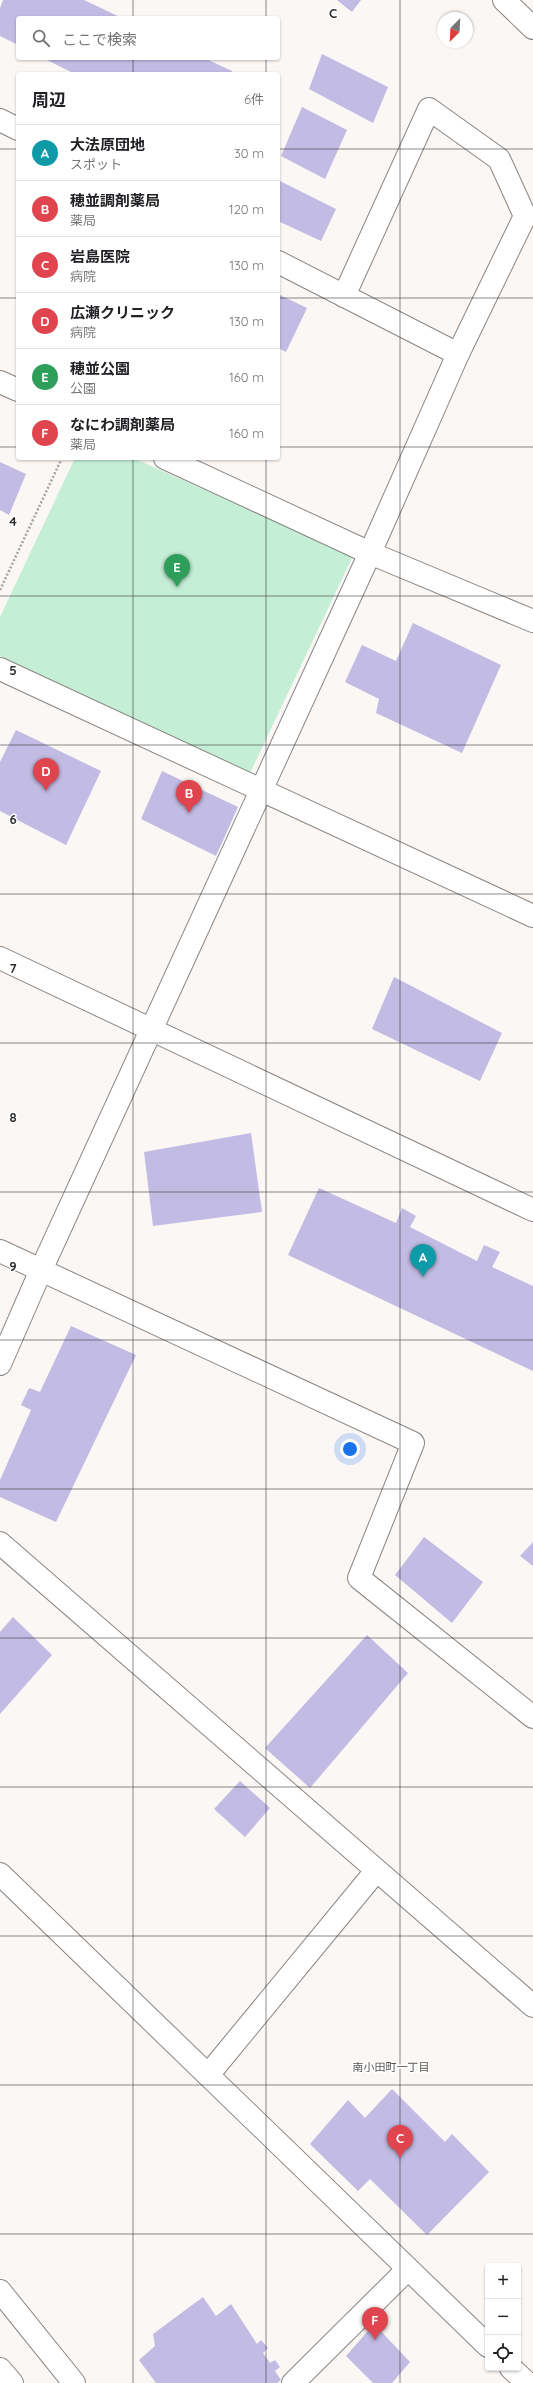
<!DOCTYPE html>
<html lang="ja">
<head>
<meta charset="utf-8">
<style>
	body { margin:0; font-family:Quicksand,"Noto Sans JP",sans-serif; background:#f6f6f6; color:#202124 }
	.controls { position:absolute; right:12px; bottom:12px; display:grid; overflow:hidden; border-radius:4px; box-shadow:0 1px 3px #0004 }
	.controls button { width:36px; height:36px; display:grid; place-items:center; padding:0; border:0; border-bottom:1px solid #e0e0e0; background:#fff; color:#202124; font:20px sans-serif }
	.compass { position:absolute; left:437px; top:12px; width:36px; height:36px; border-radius:50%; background:#fff; box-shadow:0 1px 3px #0004; rotate:204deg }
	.you { position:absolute; left:350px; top:1449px; width:14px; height:14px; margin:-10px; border:3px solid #fff; border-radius:50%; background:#1a73e8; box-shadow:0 0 0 6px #1a73e833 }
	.badge { display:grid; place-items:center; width:26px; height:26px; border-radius:50%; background:#b45309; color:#fff; font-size:13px; font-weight:700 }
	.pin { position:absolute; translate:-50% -33px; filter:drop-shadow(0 1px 2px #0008) }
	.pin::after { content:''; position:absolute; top:21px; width:14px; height:12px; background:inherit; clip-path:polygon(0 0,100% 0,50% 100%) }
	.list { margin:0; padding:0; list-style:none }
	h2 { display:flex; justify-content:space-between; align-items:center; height:52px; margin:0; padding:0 16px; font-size:17px }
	h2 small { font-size:13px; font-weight:400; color:#757577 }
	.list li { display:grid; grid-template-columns:26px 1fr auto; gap:12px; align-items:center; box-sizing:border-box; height:56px; padding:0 16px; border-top:1px solid #e0e0e0 }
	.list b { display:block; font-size:15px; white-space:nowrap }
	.list p { margin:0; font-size:13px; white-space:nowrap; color:#757577 }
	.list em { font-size:13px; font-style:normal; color:#757577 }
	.icon { flex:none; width:22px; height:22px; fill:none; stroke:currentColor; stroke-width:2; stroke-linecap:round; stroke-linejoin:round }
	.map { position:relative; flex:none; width:533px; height:2383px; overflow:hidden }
	.search { position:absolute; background:#fff; box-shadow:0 1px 3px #0004; left:16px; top:16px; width:264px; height:44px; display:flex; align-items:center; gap:10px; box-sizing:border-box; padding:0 14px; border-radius:4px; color:#757577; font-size:15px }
	.panel { position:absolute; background:#fff; box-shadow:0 1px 3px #0004; left:16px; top:72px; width:264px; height:388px; border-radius:4px }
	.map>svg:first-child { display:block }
</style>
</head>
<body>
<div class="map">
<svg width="533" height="2383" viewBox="0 0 533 2383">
	<rect width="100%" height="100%" fill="#faf7f5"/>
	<polygon fill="#c5eed6" points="75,458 133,458 353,556 250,773 0,656 0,617"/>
	<g fill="#c2bbe3">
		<polygon points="3,0 84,0 122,18 18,18 18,45 0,36 0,8"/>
		<polygon points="337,0 361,0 352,12"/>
		<polygon points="322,54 388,87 373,123 309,89"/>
		<polygon points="43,58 204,58 232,71 231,74 75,74"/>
		<polygon points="302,107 347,130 325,179 281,156"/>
		<polygon points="278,180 336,209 321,241 278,221"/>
		<polygon points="278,294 307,308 286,352 278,348"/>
		<polygon points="0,462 26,474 9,515 0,510"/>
		<polygon points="413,623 501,665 462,753 376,713 379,699 345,682 362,645 396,661"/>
		<polygon points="16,730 101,771 66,845 0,811 0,762"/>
		<polygon points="162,771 238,807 216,856 141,819"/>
		<polygon points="394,977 502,1033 480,1081 372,1029"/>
		<polygon points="251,1133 262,1212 153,1226 144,1152"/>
		<polygon points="319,1188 396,1223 402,1208 416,1216 410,1227 477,1261 484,1245 500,1252 492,1267 533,1286 533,1371 288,1255"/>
		<polygon points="71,1326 136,1355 56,1522 0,1497 0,1480 31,1410 21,1405 29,1388 40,1392"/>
		<polygon points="424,1537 483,1582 452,1623 395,1575"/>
		<polygon points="533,1542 533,1566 520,1556"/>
		<polygon points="13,1617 52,1655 0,1714 0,1632"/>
		<polygon points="367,1635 408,1673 310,1788 265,1748"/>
		<polygon points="240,1781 270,1808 245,1837 214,1809"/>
		<polygon points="392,2089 445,2142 452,2134 489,2172 427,2235 370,2179 358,2191 310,2144 348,2100 365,2118"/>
		<polygon points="203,2297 216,2316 231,2304 257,2344 261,2340 268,2348 263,2353 270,2363 275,2360 280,2367 275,2371 281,2380 277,2383 156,2383 139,2360 155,2346 153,2334"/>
		<polygon points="374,2324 410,2362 392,2383 373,2383 346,2356"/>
	</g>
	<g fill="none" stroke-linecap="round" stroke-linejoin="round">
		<defs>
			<g id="street">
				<polyline points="504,0 533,28"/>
				<polyline points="0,120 18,129"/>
				<polyline points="344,296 429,109 499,159 525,216 458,354"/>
				<polyline points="0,382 18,390"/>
				<polyline points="165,458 370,553 533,621"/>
				<polyline points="0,669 533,916"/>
				<polyline points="0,1251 413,1443 359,1578 533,1717"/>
				<polyline points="0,1364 41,1270 370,553 458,354 278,262"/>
				<polyline points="0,1543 533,2006"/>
				<polyline points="0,1874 488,2346"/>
				<polyline points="208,2075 376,1871"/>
				<polyline points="511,2368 527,2383"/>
				<polyline points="293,2383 408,2269"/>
			</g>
			<polyline id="secondary" points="0,958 533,1210"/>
			<g id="highway">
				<polyline points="0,2291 74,2383"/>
				<polyline points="0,2369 12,2383"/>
			</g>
		</defs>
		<use href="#street" stroke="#898684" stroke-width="24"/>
		<use href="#secondary" stroke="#898684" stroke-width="24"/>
		<use href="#highway" stroke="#898684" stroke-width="24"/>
		<polyline stroke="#a5a3a2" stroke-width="2.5" stroke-dasharray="2 2" stroke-linecap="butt" points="0,590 62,458"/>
		<use href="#street" stroke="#fff" stroke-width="22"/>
		<use href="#secondary" stroke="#fff" stroke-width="22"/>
		<use href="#highway" stroke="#fff" stroke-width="22"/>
	</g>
	<path fill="none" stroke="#2d2c2c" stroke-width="1" stroke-opacity="0.55" d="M133 0V18M266 0V18M400 0V2383M133 58V74M266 58V74M0 149H18M278 149H533M0 298H18M278 298H533M0 447H18M278 447H533M133 458V2383M266 458V2383M0 596H533M0 745H533M0 894H533M0 1043H533M0 1192H533M0 1340H533M0 1489H533M0 1638H533M0 1787H533M0 1936H533M0 2085H533M0 2234H533"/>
	<g text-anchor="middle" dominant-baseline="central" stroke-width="3" stroke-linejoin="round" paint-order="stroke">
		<g font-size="11" fill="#585654" stroke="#fff">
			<text x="391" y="2067">南小田町一丁目</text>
		</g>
	</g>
	<g font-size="13" text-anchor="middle" font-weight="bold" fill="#2d2c2c" stroke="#fff" stroke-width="3" stroke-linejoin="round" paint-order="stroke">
		<text x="333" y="18">C</text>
		<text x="13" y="526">4</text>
		<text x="13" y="675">5</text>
		<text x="13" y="824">6</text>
		<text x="13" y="973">7</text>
		<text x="13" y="1122">8</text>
		<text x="13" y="1271">9</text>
	</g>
</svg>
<div class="controls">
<button>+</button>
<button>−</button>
<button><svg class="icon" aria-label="locate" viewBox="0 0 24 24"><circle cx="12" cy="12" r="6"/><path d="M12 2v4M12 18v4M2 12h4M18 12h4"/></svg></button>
</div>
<svg class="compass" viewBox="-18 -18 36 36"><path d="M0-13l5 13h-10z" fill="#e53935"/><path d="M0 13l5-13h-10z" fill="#757577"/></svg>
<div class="you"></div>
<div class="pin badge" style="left:423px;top:1277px;background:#0f9aa8">A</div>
<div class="pin badge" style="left:189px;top:813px;background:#e0444e">B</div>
<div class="pin badge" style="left:400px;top:2158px;background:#e0444e">C</div>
<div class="pin badge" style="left:46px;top:791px;background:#e0444e">D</div>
<div class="pin badge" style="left:177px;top:587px;background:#2e9e5b">E</div>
<div class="pin badge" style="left:375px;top:2340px;background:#e0444e">F</div>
<div class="search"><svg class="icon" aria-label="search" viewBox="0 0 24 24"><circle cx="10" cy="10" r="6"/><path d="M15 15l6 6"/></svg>ここで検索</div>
<section class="panel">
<h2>周辺<small>6件</small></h2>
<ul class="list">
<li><span class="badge" style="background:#0f9aa8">A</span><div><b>大法原団地</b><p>スポット</p></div><em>30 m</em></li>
<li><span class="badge" style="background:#e0444e">B</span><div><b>穂並調剤薬局</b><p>薬局</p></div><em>120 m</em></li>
<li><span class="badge" style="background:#e0444e">C</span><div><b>岩島医院</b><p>病院</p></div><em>130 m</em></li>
<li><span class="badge" style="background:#e0444e">D</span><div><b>広瀬クリニック</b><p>病院</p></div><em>130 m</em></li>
<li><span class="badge" style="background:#2e9e5b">E</span><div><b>穂並公園</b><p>公園</p></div><em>160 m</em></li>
<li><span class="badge" style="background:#e0444e">F</span><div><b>なにわ調剤薬局</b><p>薬局</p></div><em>160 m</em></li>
</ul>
</section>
</div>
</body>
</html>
